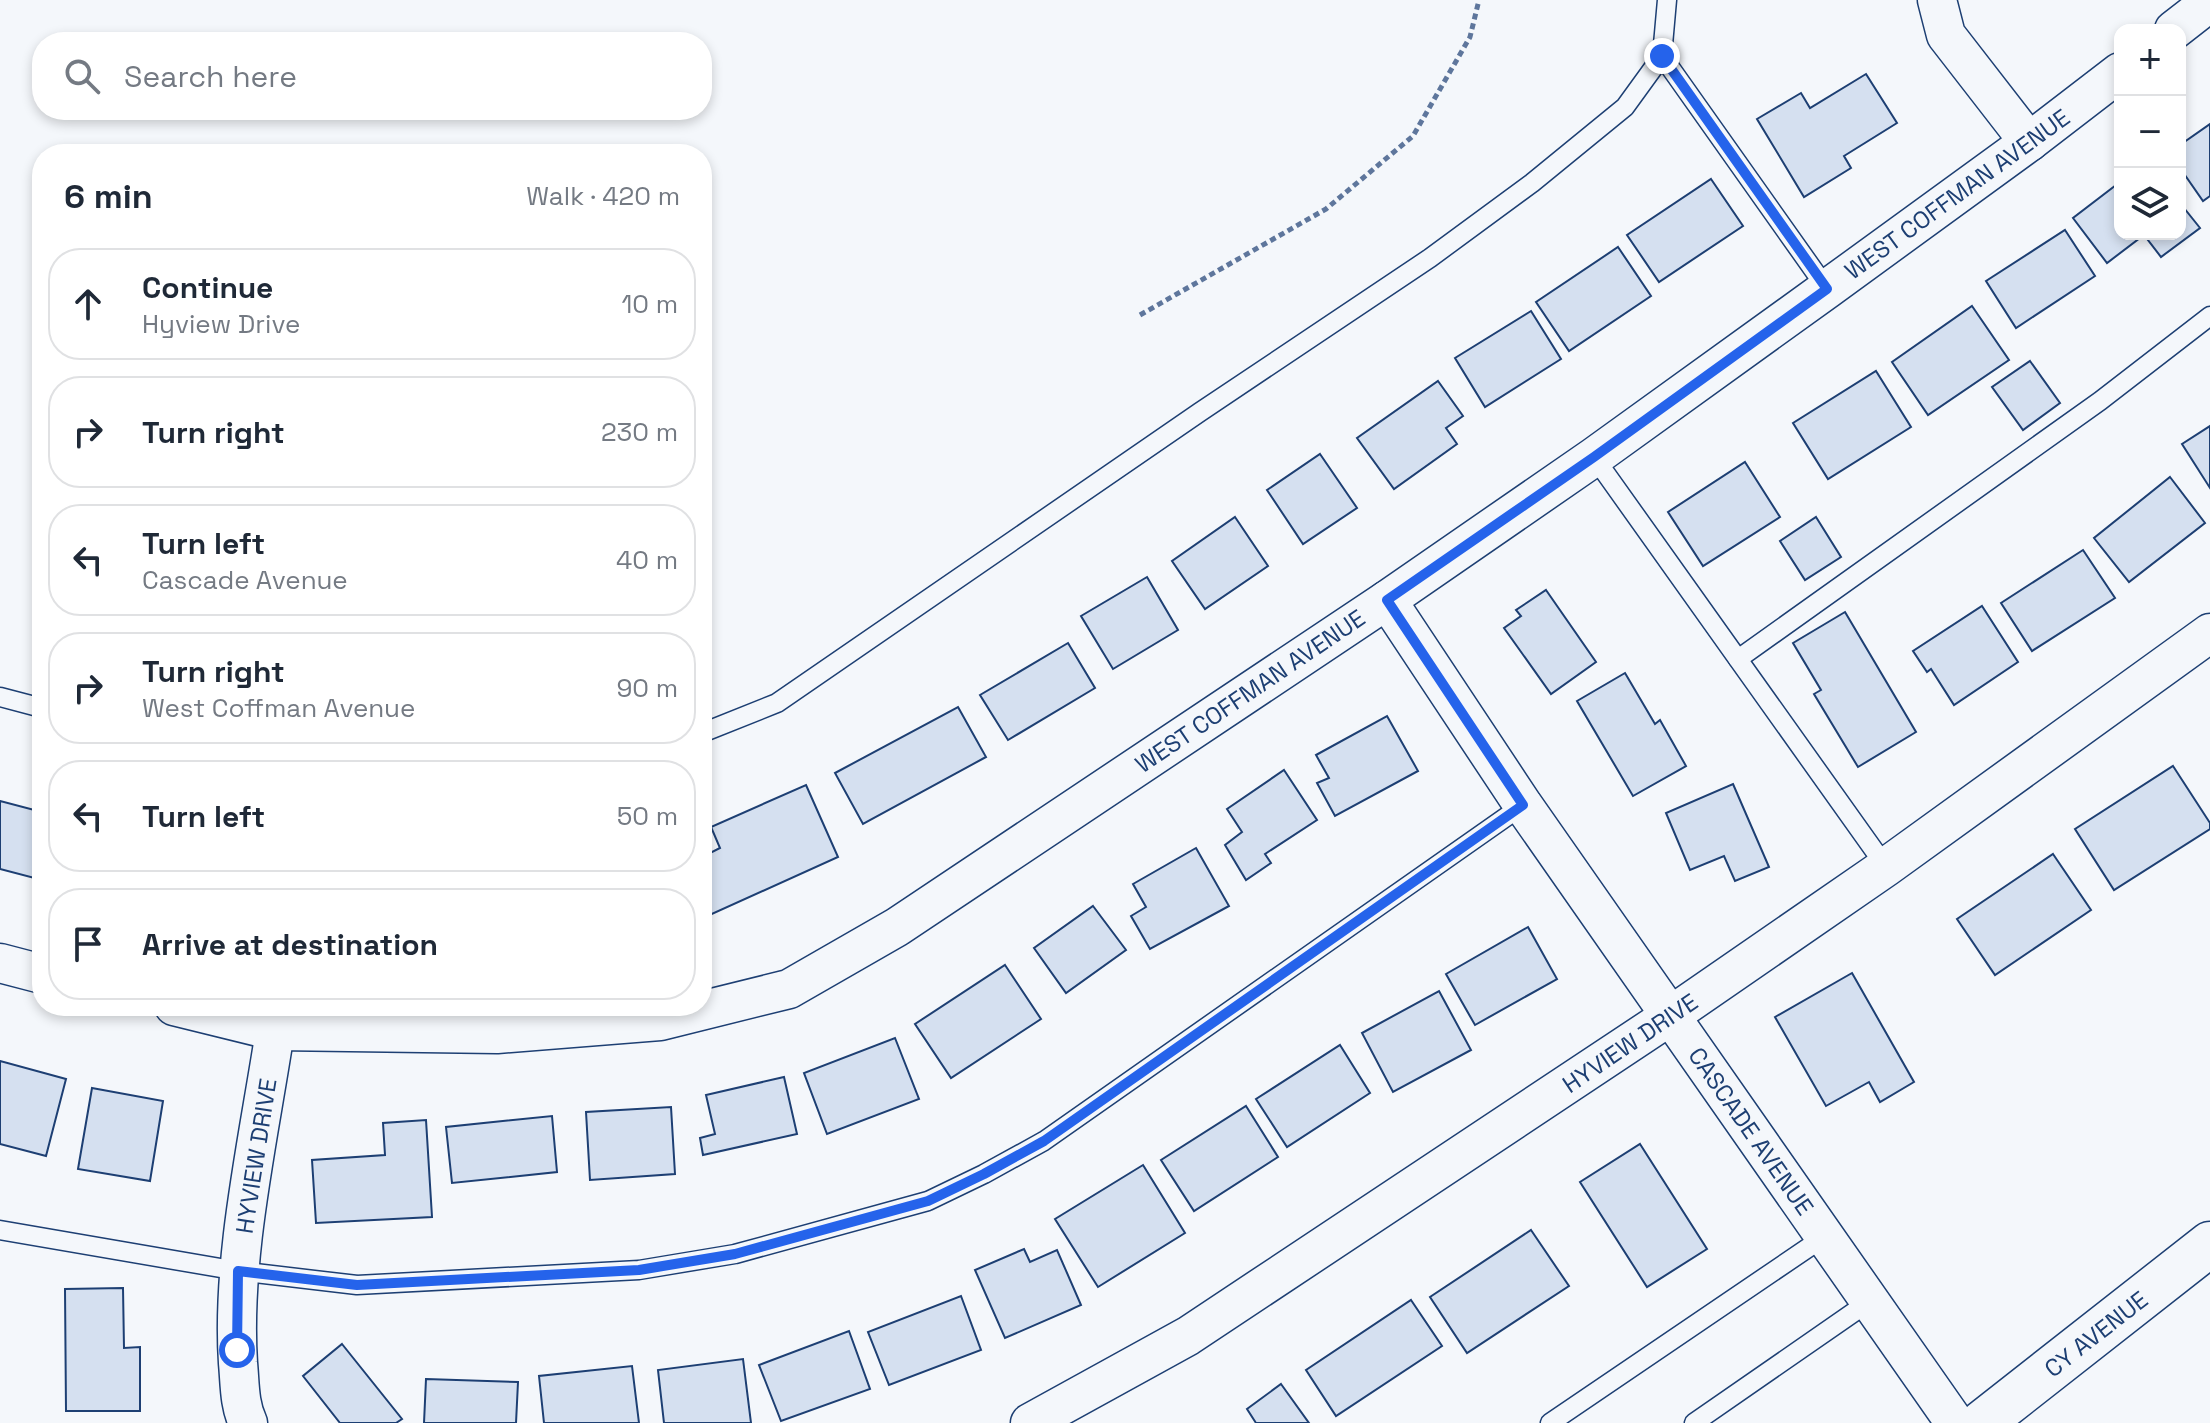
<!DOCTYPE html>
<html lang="en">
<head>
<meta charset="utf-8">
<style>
	body { margin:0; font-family:"Space Grotesk",sans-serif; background:#f6f6f7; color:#1f2937 }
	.controls { position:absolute; right:24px; top:24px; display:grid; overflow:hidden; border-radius:16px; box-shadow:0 4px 12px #0003 }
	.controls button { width:72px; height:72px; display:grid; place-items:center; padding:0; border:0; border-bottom:2px solid #e0e1e3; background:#fff; color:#1f2937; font:40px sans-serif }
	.stop { position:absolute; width:24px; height:24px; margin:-18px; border:6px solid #2563eb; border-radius:50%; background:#fff }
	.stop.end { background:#2563eb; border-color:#fff; box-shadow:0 2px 8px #0008 }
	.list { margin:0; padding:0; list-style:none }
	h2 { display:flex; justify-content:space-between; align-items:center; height:104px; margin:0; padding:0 32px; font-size:34px }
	h2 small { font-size:26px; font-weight:400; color:#747a83 }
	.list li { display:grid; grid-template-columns:52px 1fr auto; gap:24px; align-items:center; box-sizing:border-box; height:112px; margin:0 16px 16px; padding:0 16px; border:2px solid #e0e1e3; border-radius:32px }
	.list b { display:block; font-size:30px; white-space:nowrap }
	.list p { margin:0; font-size:26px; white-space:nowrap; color:#747a83 }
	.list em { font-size:26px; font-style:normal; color:#747a83 }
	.icon { flex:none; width:44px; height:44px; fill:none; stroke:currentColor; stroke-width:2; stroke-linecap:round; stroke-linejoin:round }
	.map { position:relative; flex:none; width:2210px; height:1423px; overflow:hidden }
	.search { position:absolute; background:#fff; box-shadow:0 4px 12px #0003; left:32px; top:32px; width:680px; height:88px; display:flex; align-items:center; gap:20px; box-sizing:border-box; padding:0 28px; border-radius:32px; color:#747a83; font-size:30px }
	.panel { position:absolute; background:#fff; box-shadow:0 4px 12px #0003; left:32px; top:144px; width:680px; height:872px; border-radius:32px }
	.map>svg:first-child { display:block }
</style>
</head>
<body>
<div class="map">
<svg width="2210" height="1423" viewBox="0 0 2210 1423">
	<rect width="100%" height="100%" fill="#f4f7fb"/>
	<g fill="#d5e0f0" stroke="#1d3f73" stroke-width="2">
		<polygon points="1866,74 1897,123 1844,156 1851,168 1804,197 1757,119 1801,93 1810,108"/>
		<polygon points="2210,124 2210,196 2203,201 2180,168 2180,145"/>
		<polygon points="1711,179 1743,226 1659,282 1627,235"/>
		<polygon points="2120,182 2120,234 2180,234 2180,203 2200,228 2161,257 2144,235 2107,263 2073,218"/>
		<polygon points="2065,230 2095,276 2016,328 1986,281"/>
		<polygon points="1618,247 1651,296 1569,351 1536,302"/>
		<polygon points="1972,306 2009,360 1928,415 1892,362"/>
		<polygon points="1531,311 1561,359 1485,407 1455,358"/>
		<polygon points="2030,361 2060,403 2023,430 1992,387"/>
		<polygon points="1876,371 1911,427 1828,479 1793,423"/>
		<polygon points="1438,381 1463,416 1446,428 1457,444 1394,489 1357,438"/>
		<polygon points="2210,426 2210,488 2182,444"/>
		<polygon points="1320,454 1357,508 1303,544 1267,490"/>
		<polygon points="1745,462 1780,517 1703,566 1668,512"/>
		<polygon points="2170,477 2205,523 2129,582 2094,538"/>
		<polygon points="1235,517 1268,566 1205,609 1172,561"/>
		<polygon points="1816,517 1841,557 1805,580 1780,541"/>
		<polygon points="2083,550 2115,598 2032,651 2001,603"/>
		<polygon points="1147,577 1178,630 1113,669 1081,616"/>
		<polygon points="1546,590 1596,662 1551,694 1504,628 1521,616 1516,610"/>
		<polygon points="1982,606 2018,662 1954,705 1931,669 1927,672 1913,651"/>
		<polygon points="1845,612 1916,732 1858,767 1814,694 1821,690 1793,643"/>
		<polygon points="1068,643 1095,688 1008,740 980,695"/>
		<polygon points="1625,673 1655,724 1660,720 1686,766 1633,796 1577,701"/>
		<polygon points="958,707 986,757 863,824 835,773"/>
		<polygon points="1387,716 1418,771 1335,816 1317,783 1329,778 1316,755"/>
		<polygon points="2173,766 2210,823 2210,829 2114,890 2075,829"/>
		<polygon points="1284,770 1317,820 1265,854 1271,863 1246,880 1225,845 1242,832 1227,809"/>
		<polygon points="1733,784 1769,867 1735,881 1724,856 1690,870 1666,813"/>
		<polygon points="806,785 838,857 703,918 702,857 720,848 711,827"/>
		<polygon points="0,801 42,812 42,880 0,869"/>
		<polygon points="1196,848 1229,906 1150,949 1131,916 1146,907 1133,884"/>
		<polygon points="2053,854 2091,910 1995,975 1957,919"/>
		<polygon points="1093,906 1126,950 1066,993 1034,948"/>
		<polygon points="1528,927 1557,979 1475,1025 1446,974"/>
		<polygon points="1005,965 1041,1019 951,1078 915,1024"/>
		<polygon points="1852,973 1914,1082 1880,1102 1869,1082 1826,1106 1775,1017"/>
		<polygon points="1439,991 1471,1050 1393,1092 1362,1033"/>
		<polygon points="895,1038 919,1099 827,1134 804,1073"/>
		<polygon points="1340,1045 1370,1093 1287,1147 1256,1099"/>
		<polygon points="0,1061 66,1079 46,1156 0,1144"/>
		<polygon points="784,1077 797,1134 703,1155 700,1138 715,1134 706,1095"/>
		<polygon points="92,1088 163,1101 150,1181 78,1169"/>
		<polygon points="1246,1106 1278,1157 1194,1211 1161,1160"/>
		<polygon points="671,1107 675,1174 590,1180 586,1112"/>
		<polygon points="552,1116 557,1172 452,1183 446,1127"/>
		<polygon points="426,1120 432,1217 316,1223 312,1160 385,1155 383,1123"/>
		<polygon points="1640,1144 1707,1249 1647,1287 1580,1182"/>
		<polygon points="1143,1165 1185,1233 1098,1287 1055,1219"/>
		<polygon points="1531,1230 1569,1286 1467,1353 1430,1297"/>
		<polygon points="1024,1249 1030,1262 1057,1250 1081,1305 1005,1338 975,1270"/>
		<polygon points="123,1288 124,1348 140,1347 140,1411 66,1411 65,1289"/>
		<polygon points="961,1296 981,1350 889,1385 868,1332"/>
		<polygon points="1411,1300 1442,1346 1336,1416 1306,1370"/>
		<polygon points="849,1331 870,1389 781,1421 759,1365"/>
		<polygon points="342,1344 402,1419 396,1423 340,1423 303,1376"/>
		<polygon points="743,1359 751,1423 664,1423 658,1370"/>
		<polygon points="632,1366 639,1423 544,1423 539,1376"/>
		<polygon points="426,1379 518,1382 516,1423 424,1423"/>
		<polygon points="1281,1384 1309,1423 1256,1423 1247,1409"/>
	</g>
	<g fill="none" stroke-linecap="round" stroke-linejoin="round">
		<defs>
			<g id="service">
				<polyline points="1662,56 1827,289"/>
				<polyline points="1594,457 1886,867"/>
				<polyline points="1738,659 2100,401 2210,316"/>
				<polyline points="0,697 42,708"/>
				<polyline points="702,733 777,703 1200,412 1430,258 1532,183 1625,107 1662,56 1667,0"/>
				<polyline points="0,1230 238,1271 357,1285 639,1270 735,1254 928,1201 984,1174 1044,1141 1523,805"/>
				<polyline points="1550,1423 1824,1237"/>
				<polyline points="1694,1423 1870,1301"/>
			</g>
			<g id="minor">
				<polyline points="1937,0 1946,35 2029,142"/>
				<polyline points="2174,30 2210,2"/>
				<polyline points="1387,600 1523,805 1955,1423"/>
				<polyline points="0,963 42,974"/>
				<polyline points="174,1006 275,1031 497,1034 660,1021 789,989 897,927 1387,600 1594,457 1827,289 2029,142 2120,72"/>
				<path d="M248 1423C239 1404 240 1384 238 1363 231 1257 259 1137 275 1031"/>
				<polyline points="1030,1423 1188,1336 1670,1016 1886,867 2210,633"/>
			</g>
			<polyline id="primary" points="1982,1423 2210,1244"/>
		</defs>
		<use href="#service" stroke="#1d3f73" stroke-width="21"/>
		<use href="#minor" stroke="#1d3f73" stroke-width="41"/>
		<use href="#primary" stroke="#1d3f73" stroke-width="47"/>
		<polyline stroke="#5e769c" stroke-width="5" stroke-dasharray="6 4" stroke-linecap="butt" points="1140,315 1326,209 1413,136 1470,37 1479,0"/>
		<use href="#service" stroke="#f4f7fb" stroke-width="18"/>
		<use href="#minor" stroke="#f4f7fb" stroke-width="38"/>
		<use href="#primary" stroke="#f4f7fb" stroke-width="44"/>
	</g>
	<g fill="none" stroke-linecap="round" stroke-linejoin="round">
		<polyline stroke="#2563eb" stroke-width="10" points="237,1350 238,1271 357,1285 639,1270 735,1254 928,1201 984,1174 1044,1141 1523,805 1387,600 1594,457 1827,289 1662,56"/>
	</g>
	<g text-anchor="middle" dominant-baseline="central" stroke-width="6" stroke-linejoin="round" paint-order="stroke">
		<g font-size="24" fill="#1d3f73" stroke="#f4f7fb">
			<text transform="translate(1957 194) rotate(-36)">WEST COFFMAN AVENUE</text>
			<text transform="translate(1250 691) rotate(-34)">WEST COFFMAN AVENUE</text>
			<text transform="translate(1630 1043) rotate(-34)">HYVIEW DRIVE</text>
			<text transform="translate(1751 1131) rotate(55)">CASCADE AVENUE</text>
			<text transform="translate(256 1156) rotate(-81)">HYVIEW DRIVE</text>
			<text transform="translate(2096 1334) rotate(-38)">CY AVENUE</text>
		</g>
	</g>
</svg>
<div class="controls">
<button>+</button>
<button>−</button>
<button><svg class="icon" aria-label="layers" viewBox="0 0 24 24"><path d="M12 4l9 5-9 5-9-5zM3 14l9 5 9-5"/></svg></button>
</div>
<div class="stop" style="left:237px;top:1350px"></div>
<div class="stop end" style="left:1662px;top:56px"></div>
<div class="search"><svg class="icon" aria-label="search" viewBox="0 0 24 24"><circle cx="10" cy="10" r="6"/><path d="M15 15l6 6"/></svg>Search here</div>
<section class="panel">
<h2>6 min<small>Walk · 420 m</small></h2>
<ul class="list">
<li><svg class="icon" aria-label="ahead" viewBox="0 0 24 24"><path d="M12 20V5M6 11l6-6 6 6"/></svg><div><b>Continue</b><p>Hyview Drive</p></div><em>10 m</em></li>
<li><svg class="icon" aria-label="right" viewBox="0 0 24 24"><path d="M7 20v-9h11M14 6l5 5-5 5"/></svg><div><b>Turn right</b></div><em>230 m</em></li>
<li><svg class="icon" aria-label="left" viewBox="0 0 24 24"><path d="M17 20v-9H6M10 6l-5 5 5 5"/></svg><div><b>Turn left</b><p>Cascade Avenue</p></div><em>40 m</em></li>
<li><svg class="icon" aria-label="right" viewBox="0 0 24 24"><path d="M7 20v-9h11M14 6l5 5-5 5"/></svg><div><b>Turn right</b><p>West Coffman Avenue</p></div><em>90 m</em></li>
<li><svg class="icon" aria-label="left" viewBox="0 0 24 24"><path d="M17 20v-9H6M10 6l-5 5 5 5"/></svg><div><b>Turn left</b></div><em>50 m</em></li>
<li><svg class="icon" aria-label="arrive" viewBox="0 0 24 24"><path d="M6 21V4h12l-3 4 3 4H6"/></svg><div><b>Arrive at destination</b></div></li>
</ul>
</section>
</div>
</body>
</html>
